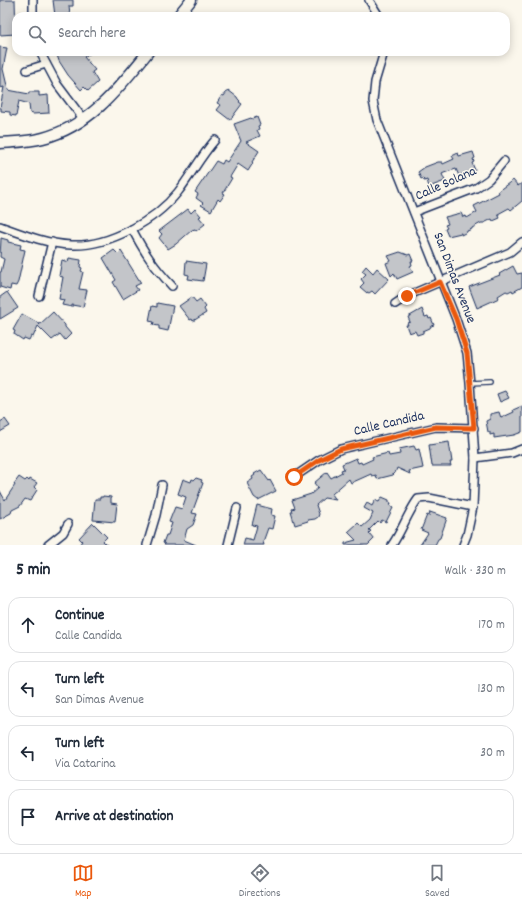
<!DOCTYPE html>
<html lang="en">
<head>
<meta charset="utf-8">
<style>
	body { margin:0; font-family:Dekko,sans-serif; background:#f6f6f7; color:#1f2937 }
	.stop { position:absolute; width:12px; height:12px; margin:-9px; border:3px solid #ea580c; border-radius:50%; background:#fff }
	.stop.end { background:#ea580c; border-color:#fff; box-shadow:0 1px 4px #0008 }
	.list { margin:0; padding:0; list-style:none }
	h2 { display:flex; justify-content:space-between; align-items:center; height:52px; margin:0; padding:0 16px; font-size:17px }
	h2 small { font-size:13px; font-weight:400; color:#747a83 }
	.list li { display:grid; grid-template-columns:26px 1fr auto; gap:12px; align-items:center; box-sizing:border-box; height:56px; margin:0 8px 8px; padding:0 8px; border:1px solid #e0e1e3; border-radius:12px }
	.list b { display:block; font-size:15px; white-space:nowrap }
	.list p { margin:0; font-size:13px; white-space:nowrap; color:#747a83 }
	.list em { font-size:13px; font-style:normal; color:#747a83 }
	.icon { flex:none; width:22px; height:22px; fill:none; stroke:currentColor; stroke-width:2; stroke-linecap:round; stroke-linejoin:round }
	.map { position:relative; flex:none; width:522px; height:545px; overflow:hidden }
	.search { position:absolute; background:#fff; box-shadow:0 2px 10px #0003; left:12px; right:12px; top:12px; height:44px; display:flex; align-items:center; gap:10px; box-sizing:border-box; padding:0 14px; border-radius:12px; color:#747a83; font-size:15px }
	.sheet { height:308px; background:#fff }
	nav { display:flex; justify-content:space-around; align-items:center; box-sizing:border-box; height:56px; border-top:1px solid #e0e1e3; background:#fff; font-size:11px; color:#747a83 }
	nav a { display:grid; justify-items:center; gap:2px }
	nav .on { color:#ea580c }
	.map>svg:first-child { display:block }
</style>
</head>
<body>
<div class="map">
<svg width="522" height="545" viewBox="0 0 522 545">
	<rect width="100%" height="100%" fill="#fbf7ec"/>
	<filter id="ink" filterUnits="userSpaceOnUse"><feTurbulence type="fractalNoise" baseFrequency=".025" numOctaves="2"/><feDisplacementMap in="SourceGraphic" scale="8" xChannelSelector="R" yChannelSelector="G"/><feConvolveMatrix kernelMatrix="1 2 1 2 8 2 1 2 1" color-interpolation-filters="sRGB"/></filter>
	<g filter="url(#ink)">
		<g fill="#c3c5c9" stroke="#1b2f5e">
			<polygon points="0,0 15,0 16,34 0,35"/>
			<polygon points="53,0 73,0 73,6 69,6 70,16 55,16"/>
			<polygon points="0,47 7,48 3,69 8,90 29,94 29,92 39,92 39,96 48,95 49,113 33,114 30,113 29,104 19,101 16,116 10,115 10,112 1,111 1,108 0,108 4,87 0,88"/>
			<polygon points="56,52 93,52 84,57 95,70 92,72 98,82 88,91 84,87 81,90 68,75 59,61"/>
			<polygon points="228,90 237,97 238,99 240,101 239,102 242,104 230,120 217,110 221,105 217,103 222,95 224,96"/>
			<polygon points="257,117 260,125 258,126 259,129 257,130 260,136 246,142 259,151 252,162 253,163 248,171 238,164 230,177 232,178 223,193 225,194 220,201 218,199 211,211 201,205 203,203 196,198 198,194 195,192 216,161 222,164 224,160 227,162 241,141 234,124 251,118 252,119"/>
			<polygon points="473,152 475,158 473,159 474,162 472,163 475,170 459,176 456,169 444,173 442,174 445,181 429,187 427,180 424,181 423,178 421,179 418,172 425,167 438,162 442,162 443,164 454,159 452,156 458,153 459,156"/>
			<polygon points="513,180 518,186 522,183 522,201 511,210 509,208 498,214 500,218 493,221 492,219 484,223 481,223 472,228 472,229 467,231 467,232 461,235 461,233 448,236 445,229 447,228 445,225 448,224 445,217 461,213 463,217 466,216 467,218 477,212 474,206 499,193 498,191"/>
			<polygon points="188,209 191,213 195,209 201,216 199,217 205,224 196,231 195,229 192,230 176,244 168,249 159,238 162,234 159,231"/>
			<polygon points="1,238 8,240 8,242 21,245 20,249 25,250 18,282 16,286 11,285 10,290 0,287 0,272 1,272 4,259 0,257"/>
			<polygon points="114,250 118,254 121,251 141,283 135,286 138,290 123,299 113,282 116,280 103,258"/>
			<polygon points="400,252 408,255 410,254 413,261 411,261 412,265 410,266 413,272 397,279 394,273 391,276 386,263 391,261 388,256"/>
			<polygon points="69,258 81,260 80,267 82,268 81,271 83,272 79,289 87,290 83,307 72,305 72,307 62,305 64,300 59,299 63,277 59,276 62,260 68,262"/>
			<polygon points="186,261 206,264 203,281 188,279 189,275 185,274"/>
			<polygon points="366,266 373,273 377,268 389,279 375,294 372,291 369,293 367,292 367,293 360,287 364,283 361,279 366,274 362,271"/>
			<polygon points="513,266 517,274 522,273 522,287 513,292 512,290 508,292 506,291 498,296 499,298 477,308 469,287 500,275 499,274"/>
			<polygon points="7,292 18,308 0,319 0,297"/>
			<polygon points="192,297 196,302 200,299 206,307 204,309 206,313 193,321 192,319 190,320 179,306"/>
			<polygon points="157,303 173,306 168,331 159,329 159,326 153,325 154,322 149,321 152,306 157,307"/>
			<polygon points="422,309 425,317 428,316 429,319 431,318 434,325 431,326 430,328 423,331 423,333 417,335 415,331 409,333 406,325 408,325 407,323 410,322 408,317"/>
			<polygon points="53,312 65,325 65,327 71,334 65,340 60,334 52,340 38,326 33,337 31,336 29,340 24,338 23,340 14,334 15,331 13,330 22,314 40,324 39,325"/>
			<polygon points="505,391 509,398 500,402 497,394"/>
			<polygon points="522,406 522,432 514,435 494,438 494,434 490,435 490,432 488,432 486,421 490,419 490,414 499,412 501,418 514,412 513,410"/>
			<polygon points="5,419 10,426 0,432 0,422"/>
			<polygon points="449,442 452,462 450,462 451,466 432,466 429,445"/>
			<polygon points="414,446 416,450 419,449 423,468 409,471 410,474 397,468 395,473 393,475 377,479 376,475 372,476 371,474 351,483 349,479 332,494 336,500 324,498 316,505 319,514 318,517 315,519 308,520 308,521 295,525 291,512 293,512 292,509 295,508 292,500 311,494 318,488 314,483 327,472 331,478 342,472 341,470 344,469 342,464 356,458 358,463 361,462 362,464 373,459 372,457 388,453 389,456 400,454 399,449"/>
			<polygon points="261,470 269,481 270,480 276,491 258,500 254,497 247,483 253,479 252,477 255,475 254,474"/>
			<polygon points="19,477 25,481 27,479 29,481 30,479 37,483 34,487 37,490 30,501 25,499 20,506 12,510 11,513 0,519 0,491 5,500 15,485 14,484"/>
			<polygon points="196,478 202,480 201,482 203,483 192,513 197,514 193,525 187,529 184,540 196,545 164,545 165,544 163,543 166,535 168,535 172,523 169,522 175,507 182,509 186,497 178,494 183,479 191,482 192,479 194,480"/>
			<polygon points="103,496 111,497 111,503 117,504 115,522 93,520 95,499 100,499 100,497 103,497"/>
			<polygon points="382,497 389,500 389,502 391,503 390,506 393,508 386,522 382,520 380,523 378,521 369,530 371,531 369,533 374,539 368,545 345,545 345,543 356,540 348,532 358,523 362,527 370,520 373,513 364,508 367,503 372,506 375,500 379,502"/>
			<polygon points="257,505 272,509 271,515 275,516 272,529 268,528 263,542 264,545 243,545 245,538 253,540 257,526 252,525"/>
			<polygon points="430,512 447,518 440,538 438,539 435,545 420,545 428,533 421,530 427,515 429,516"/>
			<polygon points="93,523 107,537 103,541 107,545 79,545 82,541 79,538"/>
		</g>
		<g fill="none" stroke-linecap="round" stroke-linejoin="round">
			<defs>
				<polyline id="lane" points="470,383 490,382"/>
				<g id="street">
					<polyline points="33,0 33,16"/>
					<polyline points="369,0 379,16"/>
					<polyline points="40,52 57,84 84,120"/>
					<polyline points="384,52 375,82 373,101 377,120 456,319 467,353 470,383 475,458 473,507 467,535 463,545"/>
					<polyline points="27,70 46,64"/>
					<polyline points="414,212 476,188 489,179 504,161"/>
					<path d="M0 226C22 234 47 244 71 245 108 247 155 221 178 192 191 175 201 156 215 140"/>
					<path d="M132 229C144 252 154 267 172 286"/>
					<polyline points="39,296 52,242"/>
					<polyline points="395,304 407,296 510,252 522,242"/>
					<polyline points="475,458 512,453 522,449"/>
					<polyline points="294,477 319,460 341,449 436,427 474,428"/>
					<polyline points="48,545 63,533 68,524"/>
					<polyline points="147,545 156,515 162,485"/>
					<polyline points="228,545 237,508"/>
					<path d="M392 545C402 531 407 514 418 499L429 498 473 507"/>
				</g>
				<g id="secondary">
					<polyline points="178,16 191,0"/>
					<path d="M0 143C14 142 29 142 43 138 90 126 119 88 148 52"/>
				</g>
			</defs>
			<use href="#lane" stroke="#1b2f5e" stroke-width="6"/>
			<use href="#street" stroke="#1b2f5e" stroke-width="10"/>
			<use href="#secondary" stroke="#1b2f5e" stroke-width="13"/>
			<use href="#lane" stroke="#fbf7ec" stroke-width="3.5"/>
			<use href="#street" stroke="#fbf7ec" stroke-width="7"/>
			<use href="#secondary" stroke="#fbf7ec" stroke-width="10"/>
		</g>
	</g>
	<g fill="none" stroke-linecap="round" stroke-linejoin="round" filter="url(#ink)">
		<polyline stroke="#ea580c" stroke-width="5" points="294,477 319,460 341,449 436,427 474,428 467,353 456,319 440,282 407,296"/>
	</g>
	<g text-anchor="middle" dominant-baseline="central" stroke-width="3" stroke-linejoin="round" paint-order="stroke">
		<g font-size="14" fill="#1b2f5e" stroke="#fbf7ec">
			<text transform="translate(446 184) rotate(-24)">Calle Solana</text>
			<text transform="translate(454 278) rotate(69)">San Dimas Avenue</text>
			<text transform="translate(389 424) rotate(-13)">Calle Candida</text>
		</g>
	</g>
</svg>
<div class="stop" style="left:294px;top:477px"></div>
<div class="stop end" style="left:407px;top:296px"></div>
<div class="search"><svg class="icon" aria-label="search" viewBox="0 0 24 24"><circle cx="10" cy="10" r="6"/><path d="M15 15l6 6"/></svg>Search here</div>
</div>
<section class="sheet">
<h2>5 min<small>Walk · 330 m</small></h2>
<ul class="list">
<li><svg class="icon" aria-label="ahead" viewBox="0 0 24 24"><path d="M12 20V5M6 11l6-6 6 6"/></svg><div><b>Continue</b><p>Calle Candida</p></div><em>170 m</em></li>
<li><svg class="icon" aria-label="left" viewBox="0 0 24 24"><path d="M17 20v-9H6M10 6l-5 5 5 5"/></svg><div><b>Turn left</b><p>San Dimas Avenue</p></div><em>130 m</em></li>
<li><svg class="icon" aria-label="left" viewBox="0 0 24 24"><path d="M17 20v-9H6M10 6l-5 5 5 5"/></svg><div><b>Turn left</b><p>Via Catarina</p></div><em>30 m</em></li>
<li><svg class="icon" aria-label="arrive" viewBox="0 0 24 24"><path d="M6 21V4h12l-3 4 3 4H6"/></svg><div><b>Arrive at destination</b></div></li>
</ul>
</section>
<nav>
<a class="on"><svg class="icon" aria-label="map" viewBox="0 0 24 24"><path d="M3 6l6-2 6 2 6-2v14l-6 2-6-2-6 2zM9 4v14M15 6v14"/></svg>Map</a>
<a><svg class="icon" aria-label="directions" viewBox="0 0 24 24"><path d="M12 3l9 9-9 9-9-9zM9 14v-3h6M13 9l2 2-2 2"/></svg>Directions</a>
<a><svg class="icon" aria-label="saved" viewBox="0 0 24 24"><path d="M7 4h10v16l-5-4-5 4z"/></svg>Saved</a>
</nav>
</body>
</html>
